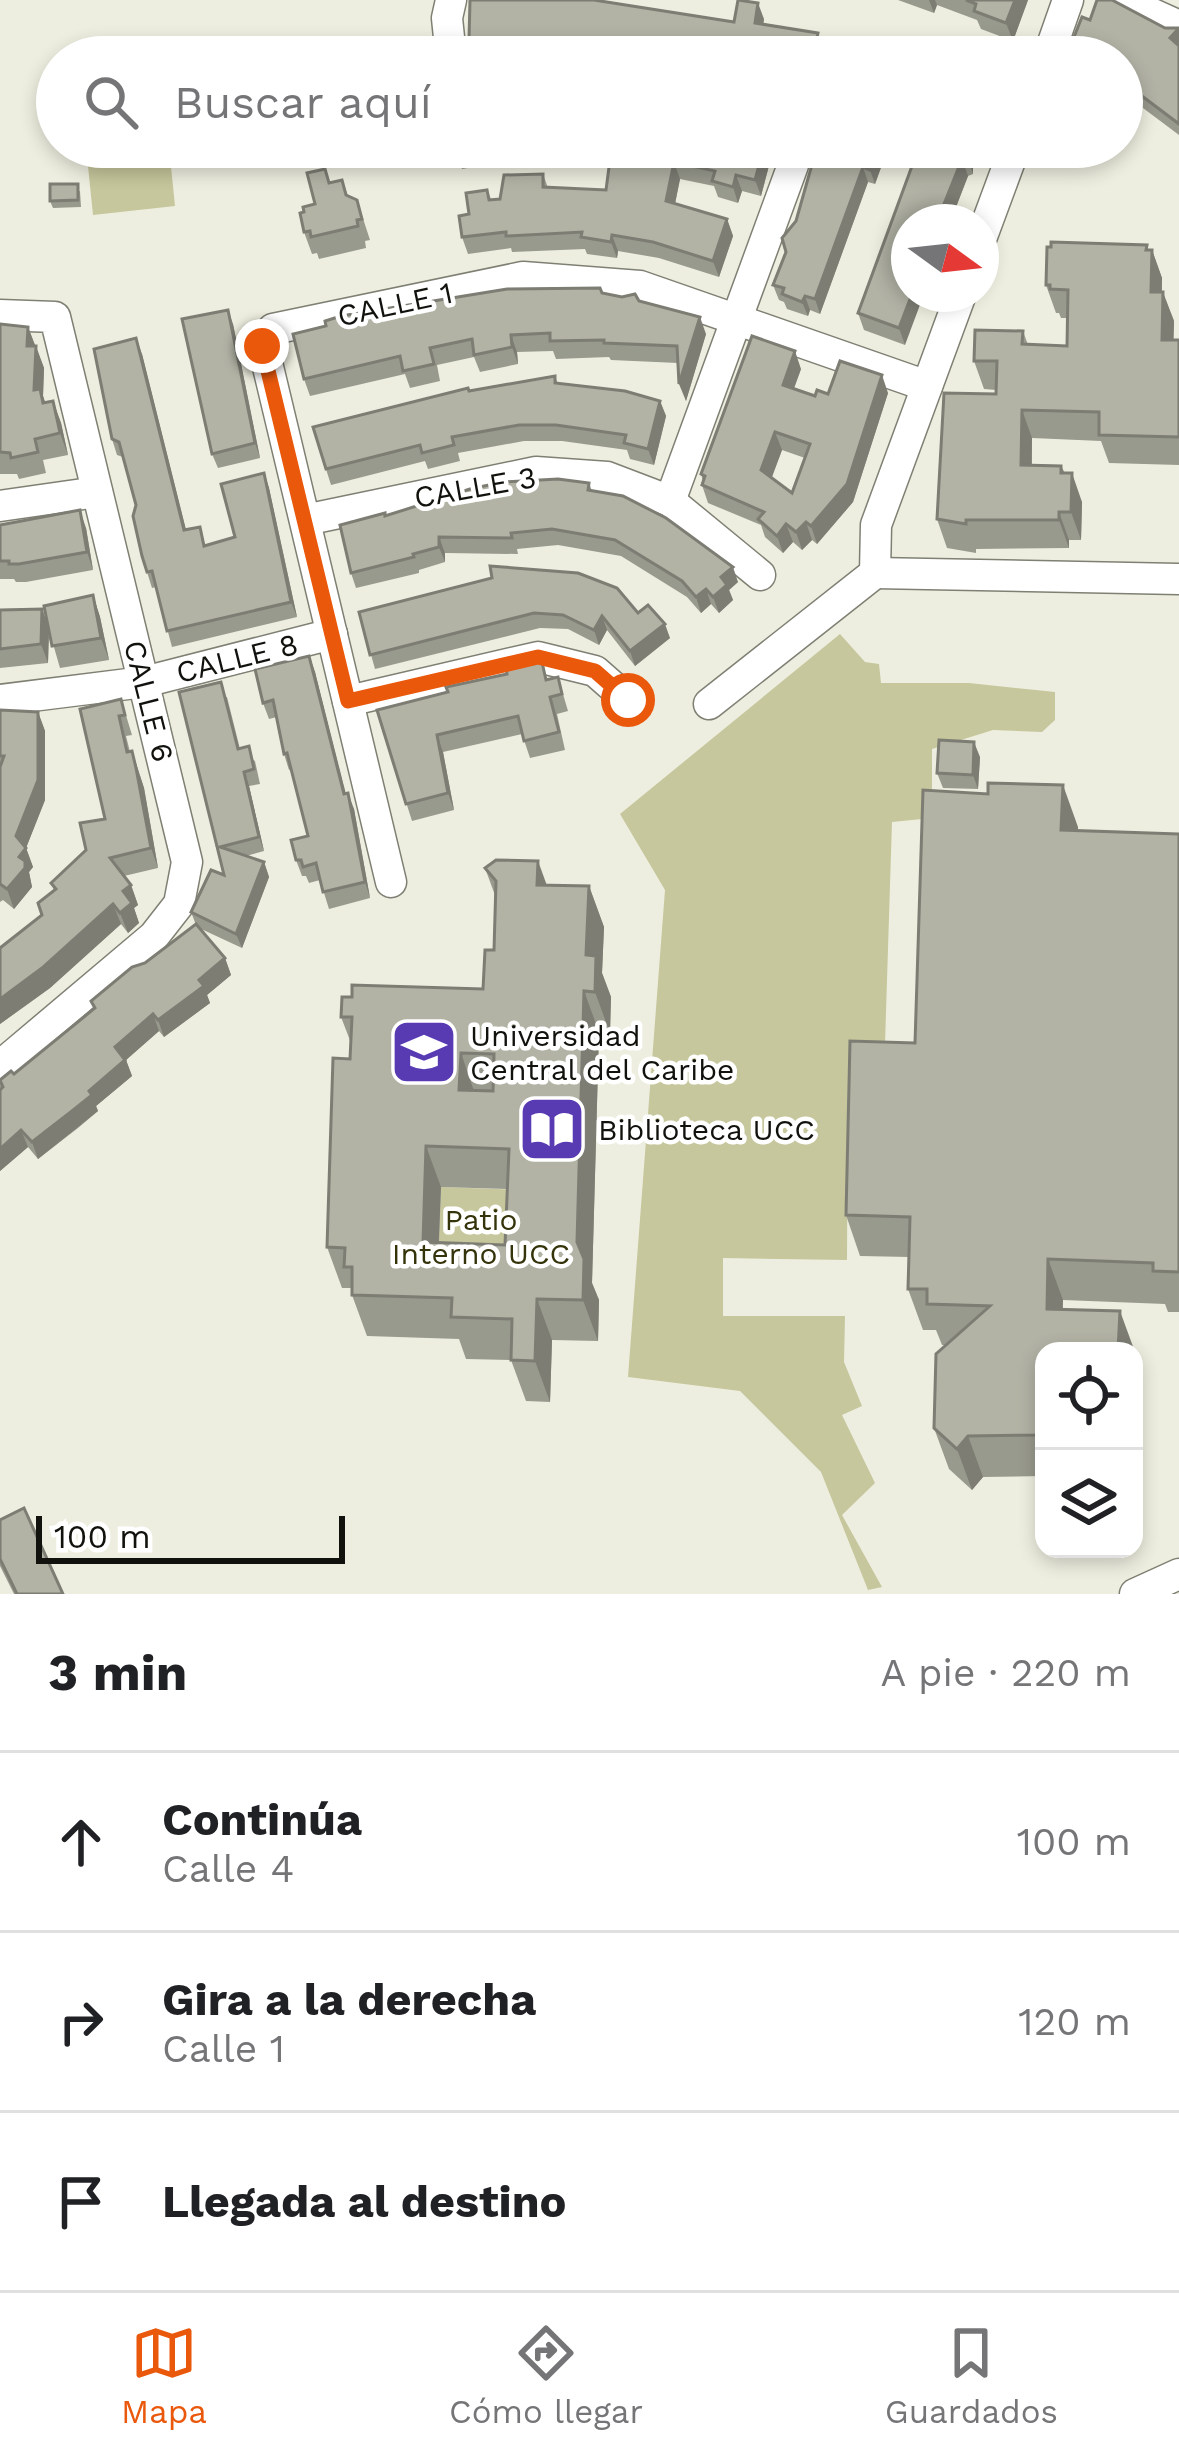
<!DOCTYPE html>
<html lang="es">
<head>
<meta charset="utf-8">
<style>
	body { margin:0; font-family:"Work Sans",sans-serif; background:#f6f6f6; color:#202124 }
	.controls { position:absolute; right:36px; bottom:36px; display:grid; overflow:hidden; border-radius:24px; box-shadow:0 6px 18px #0003 }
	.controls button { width:108px; height:108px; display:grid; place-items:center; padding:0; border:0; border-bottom:3px solid #e0e0e0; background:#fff; color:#202124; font:60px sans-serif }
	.compass { position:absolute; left:891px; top:204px; width:108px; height:108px; border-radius:50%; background:#fff; box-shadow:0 6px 18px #0003; rotate:105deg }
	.scale { position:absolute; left:36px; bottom:30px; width:309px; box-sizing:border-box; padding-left:12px; border:6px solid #11120d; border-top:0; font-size:33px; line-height:42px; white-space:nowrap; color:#11120d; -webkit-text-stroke:9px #fff; paint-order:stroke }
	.stop { position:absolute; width:36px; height:36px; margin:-27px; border:9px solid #ea580c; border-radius:50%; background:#fff }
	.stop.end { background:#ea580c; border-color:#fff; box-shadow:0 3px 12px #0008 }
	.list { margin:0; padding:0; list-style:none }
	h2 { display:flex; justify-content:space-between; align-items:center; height:156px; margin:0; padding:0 48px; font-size:51px }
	h2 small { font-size:39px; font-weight:400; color:#757577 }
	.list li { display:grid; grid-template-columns:78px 1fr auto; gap:36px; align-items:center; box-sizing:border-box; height:180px; padding:0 48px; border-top:3px solid #e0e0e0 }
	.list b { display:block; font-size:45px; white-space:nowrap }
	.list p { margin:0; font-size:39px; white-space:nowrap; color:#757577 }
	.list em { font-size:39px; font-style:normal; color:#757577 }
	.icon { flex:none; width:66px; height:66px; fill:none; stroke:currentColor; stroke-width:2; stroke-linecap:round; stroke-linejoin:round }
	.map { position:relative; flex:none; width:1179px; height:1594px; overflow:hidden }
	.search { position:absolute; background:#fff; box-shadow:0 6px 18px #0003; left:36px; right:36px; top:36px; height:132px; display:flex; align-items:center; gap:30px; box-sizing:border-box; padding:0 42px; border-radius:66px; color:#757577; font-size:45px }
	.sheet { height:696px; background:#fff }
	nav { display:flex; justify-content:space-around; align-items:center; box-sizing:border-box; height:168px; border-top:3px solid #e0e0e0; background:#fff; font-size:33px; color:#757577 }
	nav a { display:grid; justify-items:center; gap:6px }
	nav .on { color:#ea580c }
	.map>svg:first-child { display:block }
</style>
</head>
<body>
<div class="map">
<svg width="1179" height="1594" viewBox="0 0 1179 1594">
	<rect width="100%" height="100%" fill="#eeeee0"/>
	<g fill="#c6c79c">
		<polygon points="86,147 169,147 175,206 93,215"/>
		<polygon points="840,634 865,662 879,664 881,683 969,683 1055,692 1055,720 1042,732 993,730 932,749 932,818 892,822 884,1076 848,1068 847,1260 723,1258 723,1316 845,1316 844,1362 862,1406 842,1415 875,1483 842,1515 882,1587 868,1590 821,1472 740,1391 628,1377 665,890 620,814"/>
		<polygon points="441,1187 524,1190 520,1286 437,1283"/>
	</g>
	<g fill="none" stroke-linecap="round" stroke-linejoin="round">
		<defs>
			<g id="minor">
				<polyline points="451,0 447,18 451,57"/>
				<polyline points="1122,0 1179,26"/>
				<polyline points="1048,57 1068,0"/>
				<polyline points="981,239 1015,147"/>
				<polyline points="0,315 55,317 187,862 179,904 154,936 0,1066"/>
				<polyline points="670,501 793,165 791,147"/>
				<polyline points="0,506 97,492"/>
				<polyline points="305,520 536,472 607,477 670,501 760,575"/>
				<polyline points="875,573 1179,579"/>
				<polyline points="0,700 144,682 332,634"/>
				<polyline points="348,701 538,657 595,671 628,700"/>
				<polyline points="709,704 875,573 876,525 961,294"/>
				<polyline points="391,882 263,346 273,329 523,277 640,286 927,386"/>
				<polyline points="1135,1594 1179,1574"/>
			</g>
		</defs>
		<use href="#minor" stroke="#7f8073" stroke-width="33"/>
		<use href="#minor" stroke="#fff" stroke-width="30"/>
	</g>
	<g fill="#999a8e" fill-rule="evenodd">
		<polygon points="898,0 1028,0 1013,41 981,29 977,20 937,5 934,13"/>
		<polygon points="764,19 763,24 818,33 823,49 822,57 474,55 469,39"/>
		<polygon points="1165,28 1179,28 1179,135 1131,99 1122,95 1122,57"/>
		<polygon points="455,147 482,147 485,165 462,169"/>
		<polygon points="501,147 770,147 772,154 761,196 742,191 738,203 718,197 714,186 680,179 675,204 727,219 733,236 719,277 659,258 618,251 617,258 587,254 585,249 512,252 511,248 468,254 462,237 469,214 487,190 491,199 500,199 543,174 548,188 606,190 609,168 506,159"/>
		<polygon points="919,147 979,147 973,164 973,174 968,176 951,220 909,222 905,345 864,330 858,313"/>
		<polygon points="883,162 875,184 868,182 820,314 810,310 808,316 787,309 784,302 779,300 773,285 796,221 825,165"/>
		<polygon points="342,180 348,196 357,200 370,240 365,241 366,248 319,259 317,253 312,254 304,232 304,212 315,204 330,183"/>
		<polygon points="80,191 81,207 53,208 50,201"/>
		<polygon points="1148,250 1152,250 1162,278 1162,292 1174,321 1173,340 1179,340 1179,465 1109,463 1101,441 1032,438 1032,466 1061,466 1082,502 1081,540 1069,540 1069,548 976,549 976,553 947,548 937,519 996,394 996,390 984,389 974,361 1023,331 1028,345 1067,346 1067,318 1061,318 1059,313 1056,313 1046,285"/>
		<polygon points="602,293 639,301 706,334 686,401 678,363 611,360 609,357 556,359 553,351 517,352 518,364 480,372 474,357 437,365 440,381 410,388 405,374 310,396 304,379"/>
		<polygon points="0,324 28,327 44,368 43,396 45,403 53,401 61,423 68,455 43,460 46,473 19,479 17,474 0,474"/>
		<polygon points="233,324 260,458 218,468 212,454"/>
		<polygon points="142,354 186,530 206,545 235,537 264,473 269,488 297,617 172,647 156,587 152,588 147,572 136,505 123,457 117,455 112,439"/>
		<path d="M801 369 794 388 815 396 888 393 853 502 817 544 812 540 802 550 793 542 783 553 765 537 761 525 708 503 702 485 703 481 701 474ZM782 450 805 458 792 493 771 478Z"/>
		<polygon points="555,376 558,384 660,401 666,416 654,465 630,459 627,450 562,441 524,441 458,453 460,461 428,469 425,461 331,485 326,469 469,391"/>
		<polygon points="589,483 592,491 738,582 729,590 733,600 719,613 711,604 701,613 687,597 621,556 558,545 517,549 518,554 445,553 445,562 419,570 419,573 356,588 351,573 385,516"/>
		<polygon points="0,525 86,528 93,570 26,582 16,582 14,579 0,579"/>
		<polygon points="93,595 100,617 109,660 60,668 49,630 48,663 0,668 0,610 42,609 48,625"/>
		<polygon points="359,612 638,613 670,638 635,666 607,630 599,645 568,629 540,628 375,669"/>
		<polygon points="309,656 315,672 345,794 354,809 370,898 329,909 320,880 309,883 306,876 302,876 296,860 308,836 291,769 289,770 284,754 277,717 269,719 263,703"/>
		<polygon points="558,677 568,711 557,714 565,750 530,758 522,734 443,752 454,810 412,821 377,710"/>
		<polygon points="179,692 227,697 240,749 255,761 260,784 249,786 264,851 246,856 264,862 269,877 242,948 199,928 225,958 231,975 207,995 210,1003 164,1037 159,1031 126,1060 132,1076 96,1106 98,1111 78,1128 38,1159 28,1147 0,1171 0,1080 14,1074 94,1010 91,1001 196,925 191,912 224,875"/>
		<polygon points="121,699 132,735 126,736 130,752 132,751 144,788 158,868 124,876 131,885 138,905 134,908 139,923 128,933 121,924 50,988 0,1024 0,948 42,915 54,890 51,883 86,850 105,819"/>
		<polygon points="0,710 38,712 45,731 45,800 26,848 33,867 29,872 32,887 14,909 3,900 0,902"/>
		<polygon points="980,757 978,789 943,788 937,773"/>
		<polygon points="1078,827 1077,831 1179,834 1179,1312 1168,1312 1165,1304 1063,1300 1044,1351 1044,1476 983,1477 972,1490 949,1469 934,1428 946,1345 942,1345 936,1330 923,1330 908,1289 909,1257 860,1256 846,1215 915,1043"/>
		<path d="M485 868 547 885 589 886 604 927 602 973 611 997 610 1033 599 1032 592 1283 599 1300 598 1341 552 1340 550 1402 526 1401 511 1360 466 1359 459 1339 367 1336 352 1295V1288H342L327 1247 350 1059 351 1043 341 1017 483 989 494 950 496 898ZM441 1187 507 1189 505 1245 439 1242Z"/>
		<polygon points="0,1520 63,1594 14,1594 0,1566"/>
	</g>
	<g fill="#7d7d74">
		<polygon points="929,0 935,0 937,5 934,13"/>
		<polygon points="1015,0 1028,0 1013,41 1006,23"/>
		<polygon points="758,3 764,19 761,39 755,23"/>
		<polygon points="1179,28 1179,51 1170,38"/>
		<polygon points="818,33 823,49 822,57 813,57"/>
		<polygon points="764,147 770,147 772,154 761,196 755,180"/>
		<polygon points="878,147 883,162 875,184 870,170"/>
		<polygon points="966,147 979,147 973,164 973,174 967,156"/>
		<polygon points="962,159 968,176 951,220 952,222 944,222 942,209"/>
		<polygon points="674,162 680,179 672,218 666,201"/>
		<polygon points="863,167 868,182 820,314 815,299"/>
		<polygon points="736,175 742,191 738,203 733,187"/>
		<polygon points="727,219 733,236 719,277 713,261"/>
		<polygon points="612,235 618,251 617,258 611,242"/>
		<polygon points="1147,245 1151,258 1152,250 1162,278 1161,320 1151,292"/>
		<polygon points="1163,292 1174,321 1173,368 1162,340"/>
		<polygon points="912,294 924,294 905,345 899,328"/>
		<polygon points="805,296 810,310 808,316 802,302"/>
		<polygon points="228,310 233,324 260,458 255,443"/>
		<polygon points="700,317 706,334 686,401 679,384"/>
		<polygon points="28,327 36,348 27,346"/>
		<polygon points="511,335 517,352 518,364 512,347"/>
		<polygon points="136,338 142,354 190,546 184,530"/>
		<polygon points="36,346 44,368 43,396 48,410 34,390"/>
		<polygon points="795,351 801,369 789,402 783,385"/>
		<polygon points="882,375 888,393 853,502 817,544 811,526"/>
		<polygon points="53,401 61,423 68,455 60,433"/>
		<polygon points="660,401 666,416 654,465 648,449"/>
		<polygon points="1022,410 1032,438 1031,494 1021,465"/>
		<polygon points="775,432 782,450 768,488 761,470"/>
		<polygon points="1061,466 1071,494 1072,473 1082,502 1081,540 1071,512"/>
		<polygon points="264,473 269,488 297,617 291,602"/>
		<polygon points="80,510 86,528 93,570 87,552"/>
		<polygon points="1059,512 1069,540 1069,548 1059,520"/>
		<polygon points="806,522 812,540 802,550 796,532"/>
		<polygon points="786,524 793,542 783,553 777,536"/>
		<polygon points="439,537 445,553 445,562 439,547"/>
		<polygon points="733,567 738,582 729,590 733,600 719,613 713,597 721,577"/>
		<polygon points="706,589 711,604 701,613 696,597"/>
		<polygon points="93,595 100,617 109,660 101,638"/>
		<polygon points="42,609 49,628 48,663 41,644"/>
		<polygon points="602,616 607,630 599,645 594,630"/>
		<polygon points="665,624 670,638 635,666 630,651"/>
		<polygon points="309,656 315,672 350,810 344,794"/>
		<polygon points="38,712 45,731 45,800 26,848 33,867 29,872 32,887 14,909 7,889"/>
		<polygon points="437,735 443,752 454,810 448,793"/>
		<polygon points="974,742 980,757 978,789 973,775"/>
		<polygon points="132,751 144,788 158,868 151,848"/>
		<polygon points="244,772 249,786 264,851 259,837"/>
		<polygon points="1063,785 1078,827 1076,871 1061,830"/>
		<polygon points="348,793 354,809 370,898 365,882"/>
		<polygon points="538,861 553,902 537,885"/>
		<polygon points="264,862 269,877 242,948 236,934"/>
		<polygon points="131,885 138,905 134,908 139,923 128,933 120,913 123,891"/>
		<polygon points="589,886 604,927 602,973 611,997 610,1033 595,992 586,955"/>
		<polygon points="113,904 121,924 50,988 0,1024 0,999"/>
		<polygon points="225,958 231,975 207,995 210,1003 164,1037 158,1020 199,980"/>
		<polygon points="584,991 599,1032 592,1283 599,1300 598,1341 583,1300 577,1242"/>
		<polygon points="153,1014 159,1031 126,1060 132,1076 96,1106 98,1111 38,1159 32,1142 89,1091 115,1047"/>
		<polygon points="461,1053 475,1094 459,1090"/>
		<polygon points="21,1130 28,1147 0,1171 0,1149"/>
		<polygon points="426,1146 441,1187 437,1283 423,1242"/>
		<polygon points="1048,1259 1063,1300 1062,1350 1047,1309"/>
		<polygon points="537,1299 552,1340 550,1402 535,1361"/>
		<polygon points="1120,1311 1135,1352 1134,1371 1134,1351 1118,1351"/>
		<polygon points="968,1436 983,1477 972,1490 957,1449"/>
	</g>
	<g fill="#b2b3a5" stroke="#7d7d74" stroke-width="3" fill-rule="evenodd">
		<polygon points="470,0 594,0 734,22 738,0 758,3 755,23 818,33 813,57 665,57 547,39 469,39"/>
		<polygon points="966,0 1015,0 1006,23 974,11 976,4"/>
		<polygon points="1097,0 1112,0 1165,28 1179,28 1170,38 1179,46 1179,124 1122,81 1122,57 1066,57 1082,17 1090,20"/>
		<polygon points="455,147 479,147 480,150 457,155"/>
		<polygon points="549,147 764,147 755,180 736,175 733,187 712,181 715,171 674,162 666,201 727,219 713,261 653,242 612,235 611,242 581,237 582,232 506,236 506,232 462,237 459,216 469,214 466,193 487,190 489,200 500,199 504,175 543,174 543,187 606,190 611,152"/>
		<polygon points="831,147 878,147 870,170 863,167 815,299 805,296 802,302 782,294 784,288 773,285 786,252 782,238 796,221 813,161 825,165"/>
		<polygon points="919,147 966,147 967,156 962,159 942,209 948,211 944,222 909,222 909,294 912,294 899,328 858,313"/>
		<polygon points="325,169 329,183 342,180 346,195 357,200 362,219 357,220 358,226 311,237 310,231 304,232 300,213 304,212 303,207 315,204 307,173"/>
		<polygon points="50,184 78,184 78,200 50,201"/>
		<polygon points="1051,242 1147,245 1146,250 1152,250 1151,292 1163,292 1162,340 1179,340 1179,437 1099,435 1099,412 1022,410 1021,465 1061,466 1061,473 1072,473 1071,512 1059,512 1059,520 966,520 966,524 937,519 944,393 996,394 997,361 974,361 975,330 1023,331 1022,344 1067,346 1068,290 1050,289 1050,285 1046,285 1047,247 1051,247"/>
		<polygon points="600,288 602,293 622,297 635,294 639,301 700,317 679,384 677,346 604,343 604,340 550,341 550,333 511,335 512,347 474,355 472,339 430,348 434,364 403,371 400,356 304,379 293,334 326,326 325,321 341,316 507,289"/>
		<polygon points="228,310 255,443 212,454 182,319"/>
		<polygon points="0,324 28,327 27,346 36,346 34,390 40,389 43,403 53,401 60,433 35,439 38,452 11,458 10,453 0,452"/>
		<path d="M752 336 795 351 783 385 815 396 817 390 828 394 840 361 882 375 847 484 811 526 806 522 796 532 786 524 777 536 758 519 764 512 702 485 705 476 701 474ZM775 432 810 444 792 493 761 470Z"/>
		<polygon points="136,338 184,530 200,527 204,546 235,537 221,484 264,473 291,602 167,631 152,571 147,572 142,556 133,516 136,505 119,442 112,439 94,349"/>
		<polygon points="555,376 555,383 625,391 660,401 648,449 624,443 626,435 556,425 519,425 452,437 454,445 422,453 420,445 326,469 313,427 468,388 469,391"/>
		<polygon points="558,479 589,483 588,490 623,496 666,518 733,567 721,577 727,585 713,597 706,589 696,597 682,581 615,540 552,529 511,533 512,538 439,537 439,547 413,554 414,557 351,573 340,525 385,513 385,516 470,489 503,482"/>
		<polygon points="80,510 87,552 19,564 9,564 9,561 0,561 0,525"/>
		<polygon points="490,566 578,573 617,588 638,613 648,605 665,624 630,651 602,616 594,630 563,615 534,613 370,655 359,612 492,578"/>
		<polygon points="93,595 101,638 52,646 44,606"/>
		<polygon points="42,609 41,644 0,649 0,610"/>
		<polygon points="309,656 344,794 348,793 365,882 323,892 316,863 303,867 301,860 296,860 291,840 308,836 287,753 284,754 273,700 263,703 255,669"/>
		<polygon points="535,661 542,662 546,680 558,677 562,694 550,697 559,732 524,741 518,716 437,735 448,793 406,804 377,710 448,692 446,687 507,674 506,668"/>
		<polygon points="221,682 238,749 249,746 254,769 244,772 259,837 220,847 264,862 236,934 191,912 211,870 224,875 179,692"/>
		<polygon points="121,699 125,715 119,716 127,752 132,751 136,768 151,848 110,858 131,885 123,891 132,903 120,913 113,904 42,968 0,999 0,948 42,915 38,903 56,889 51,883 86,850 80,823 105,819 80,709"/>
		<polygon points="0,710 38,712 38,780 16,836 26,848 19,857 25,861 25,868 7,889 0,884 0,767 4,756 0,756"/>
		<polygon points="939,740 974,742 973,775 937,773"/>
		<polygon points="988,783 1063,785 1061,830 1179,834 1179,1272 1153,1271 1153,1263 1048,1259 1047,1309 1120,1311 1118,1351 1044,1351 1044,1435 968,1436 957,1449 934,1428 936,1354 990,1306 927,1304 927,1289 908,1289 910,1217 846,1215 850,1041 915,1043 923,790 988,794"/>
		<path d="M496 860 538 861 537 885 589 886 586 955 596 956 595 992 584 991 577 1242 584 1259 583 1300 537 1299 535 1361 511 1360 512 1319 451 1317 452 1298 352 1295V1267H344L345 1248 327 1247 333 1058 350 1059 352 1017H341L342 997H352V985L483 989 485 950H494L496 881 485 868ZM461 1053 494 1054 493 1091 459 1090ZM426 1146 509 1149 505 1245 423 1242Z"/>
		<polygon points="196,924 225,958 199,980 204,986 158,1020 153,1014 115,1047 125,1060 89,1091 92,1095 72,1111 32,1142 21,1130 0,1149 0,1090 3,1087 0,1080 11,1071 14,1074 95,1008 91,1001 132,967 145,963"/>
		<polygon points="24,1508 63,1594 17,1594 0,1559 0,1520"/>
	</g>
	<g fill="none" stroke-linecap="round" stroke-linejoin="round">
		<polyline stroke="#ea580c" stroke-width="15" points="262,346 348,701 538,657 595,671 628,700"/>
	</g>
	<defs>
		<symbol id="university-square" viewBox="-11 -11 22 22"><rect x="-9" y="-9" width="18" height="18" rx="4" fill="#583ab2" stroke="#fff"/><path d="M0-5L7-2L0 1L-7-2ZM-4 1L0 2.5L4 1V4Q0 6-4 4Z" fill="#fff"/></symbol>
		<symbol id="library-square" viewBox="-11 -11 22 22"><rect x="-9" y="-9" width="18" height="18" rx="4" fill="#583ab2" stroke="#fff"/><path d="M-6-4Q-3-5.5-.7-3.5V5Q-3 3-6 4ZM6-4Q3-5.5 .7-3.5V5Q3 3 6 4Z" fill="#fff"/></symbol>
	</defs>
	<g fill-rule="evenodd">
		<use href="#university-square" x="386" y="1014" width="76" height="76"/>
		<use href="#library-square" x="514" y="1091" width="76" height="76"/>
	</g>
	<g text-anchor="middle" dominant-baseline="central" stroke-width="9" stroke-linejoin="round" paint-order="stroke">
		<g font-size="30" fill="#11120d" stroke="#fff">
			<text transform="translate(395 304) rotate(-12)">CALLE 1</text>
			<text transform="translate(475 487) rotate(-10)">CALLE 3</text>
			<text transform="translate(237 658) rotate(-14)">CALLE 8</text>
			<text transform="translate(149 701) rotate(76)">CALLE 6</text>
		</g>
		<g font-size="30" fill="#11120d" stroke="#fff" text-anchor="start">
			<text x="470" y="1035">Universidad<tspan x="470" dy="34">Central del Caribe</tspan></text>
			<text x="598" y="1129">Biblioteca UCC</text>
		</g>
		<g font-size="30" fill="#34330a" stroke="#fff">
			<text x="481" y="1219">Patio<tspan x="481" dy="34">Interno UCC</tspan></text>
		</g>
	</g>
</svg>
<div class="controls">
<button><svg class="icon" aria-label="locate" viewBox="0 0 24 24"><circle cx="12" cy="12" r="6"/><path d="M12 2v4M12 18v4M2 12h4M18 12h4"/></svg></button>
<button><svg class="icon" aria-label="layers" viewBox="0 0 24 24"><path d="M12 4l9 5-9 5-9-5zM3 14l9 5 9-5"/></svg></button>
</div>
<svg class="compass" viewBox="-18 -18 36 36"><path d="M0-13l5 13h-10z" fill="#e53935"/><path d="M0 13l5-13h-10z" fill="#757577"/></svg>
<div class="scale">100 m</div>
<div class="stop" style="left:628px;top:700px"></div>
<div class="stop end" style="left:262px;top:346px"></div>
<div class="search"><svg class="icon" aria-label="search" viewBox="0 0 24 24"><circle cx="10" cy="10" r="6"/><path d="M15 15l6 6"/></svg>Buscar aquí</div>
</div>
<section class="sheet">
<h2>3 min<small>A pie · 220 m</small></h2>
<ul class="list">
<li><svg class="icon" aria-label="ahead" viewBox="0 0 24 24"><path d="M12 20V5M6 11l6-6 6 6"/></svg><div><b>Continúa</b><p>Calle 4</p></div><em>100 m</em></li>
<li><svg class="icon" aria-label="right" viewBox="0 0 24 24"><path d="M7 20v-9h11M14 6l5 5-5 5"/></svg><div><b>Gira a la derecha</b><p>Calle 1</p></div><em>120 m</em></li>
<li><svg class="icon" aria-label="arrive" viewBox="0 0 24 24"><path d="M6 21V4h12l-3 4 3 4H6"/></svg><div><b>Llegada al destino</b></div></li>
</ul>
</section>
<nav>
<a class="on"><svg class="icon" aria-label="map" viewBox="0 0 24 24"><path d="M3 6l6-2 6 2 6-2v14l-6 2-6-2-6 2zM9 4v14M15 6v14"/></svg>Mapa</a>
<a><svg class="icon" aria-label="directions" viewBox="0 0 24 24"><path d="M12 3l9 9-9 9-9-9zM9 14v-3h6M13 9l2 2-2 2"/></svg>Cómo llegar</a>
<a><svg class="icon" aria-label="saved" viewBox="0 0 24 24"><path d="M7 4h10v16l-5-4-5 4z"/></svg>Guardados</a>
</nav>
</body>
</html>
